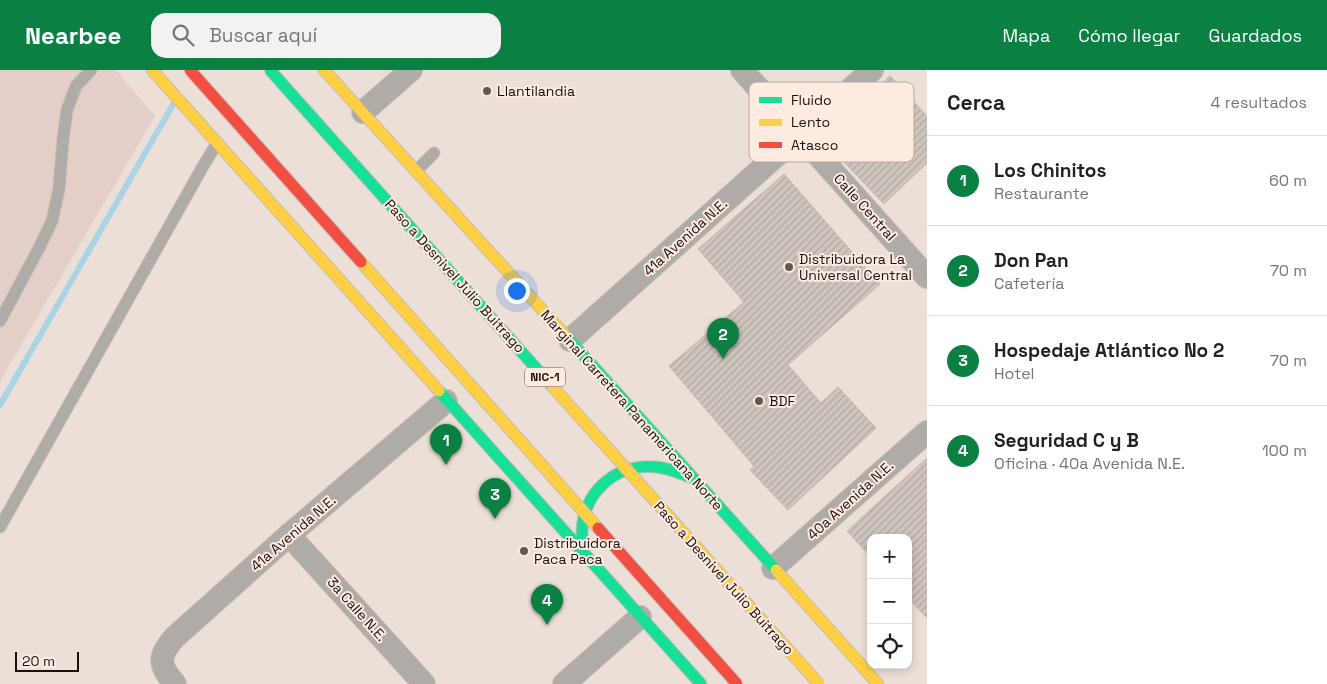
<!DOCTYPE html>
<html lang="es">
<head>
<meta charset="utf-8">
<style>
	body { margin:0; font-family:"Space Grotesk",sans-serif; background:#f2f2f2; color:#222 }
	.controls { position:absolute; right:15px; bottom:15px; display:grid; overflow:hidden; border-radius:10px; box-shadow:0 2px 8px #0003 }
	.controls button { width:45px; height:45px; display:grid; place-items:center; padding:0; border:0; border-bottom:1px solid #e0e0e0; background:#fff; color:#222; font:25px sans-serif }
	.scale { position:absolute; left:15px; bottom:12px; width:64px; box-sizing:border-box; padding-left:5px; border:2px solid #19110d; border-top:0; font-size:14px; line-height:18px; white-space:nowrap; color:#19110d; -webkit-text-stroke:4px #fdeae0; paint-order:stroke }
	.you { position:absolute; left:516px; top:220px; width:18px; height:18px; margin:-12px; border:4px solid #fff; border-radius:50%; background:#1a73e8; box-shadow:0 0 0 8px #1a73e833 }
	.badge { display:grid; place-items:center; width:32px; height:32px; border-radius:50%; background:#0b8043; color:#fff; font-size:16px; font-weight:700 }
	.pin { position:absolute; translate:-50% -41px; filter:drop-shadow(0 1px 2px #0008) }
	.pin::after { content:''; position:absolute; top:26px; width:18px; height:15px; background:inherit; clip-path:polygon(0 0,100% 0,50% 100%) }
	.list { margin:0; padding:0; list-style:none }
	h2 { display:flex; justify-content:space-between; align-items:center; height:65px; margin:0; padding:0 20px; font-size:21px }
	h2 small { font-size:16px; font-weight:400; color:#767676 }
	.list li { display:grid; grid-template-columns:32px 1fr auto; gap:15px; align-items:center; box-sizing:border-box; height:90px; padding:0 20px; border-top:1px solid #e0e0e0 }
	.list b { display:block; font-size:19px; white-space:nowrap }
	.list p { margin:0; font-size:16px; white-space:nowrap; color:#767676 }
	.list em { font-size:16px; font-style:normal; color:#767676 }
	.icon { flex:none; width:28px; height:28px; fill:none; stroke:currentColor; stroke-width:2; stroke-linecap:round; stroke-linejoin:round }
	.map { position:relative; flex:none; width:927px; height:614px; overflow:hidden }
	header { display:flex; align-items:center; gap:30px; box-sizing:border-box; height:70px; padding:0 25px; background:#0b8043; color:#fff }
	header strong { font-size:24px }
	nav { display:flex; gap:28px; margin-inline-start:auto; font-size:18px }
	.search { width:350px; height:45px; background:#f2f2f2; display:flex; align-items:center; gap:12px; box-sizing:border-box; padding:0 18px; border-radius:15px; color:#767676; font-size:19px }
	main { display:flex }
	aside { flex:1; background:#fff }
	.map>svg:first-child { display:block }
</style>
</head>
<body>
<header>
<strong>Nearbee</strong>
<div class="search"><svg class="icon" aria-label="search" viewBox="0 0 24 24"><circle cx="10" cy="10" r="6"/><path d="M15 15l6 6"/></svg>Buscar aquí</div>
<nav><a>Mapa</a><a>Cómo llegar</a><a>Guardados</a></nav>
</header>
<main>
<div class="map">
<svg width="927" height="614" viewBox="0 0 927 614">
	<defs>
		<pattern id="building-hatch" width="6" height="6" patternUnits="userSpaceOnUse" patternTransform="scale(1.25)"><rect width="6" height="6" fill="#cfc5bf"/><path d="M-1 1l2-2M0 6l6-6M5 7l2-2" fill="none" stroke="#b1a8a3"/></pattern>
	</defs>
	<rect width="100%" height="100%" fill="#ecdfd7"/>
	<polygon fill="#e3cfc8" points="0,0 116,0 155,46 0,311"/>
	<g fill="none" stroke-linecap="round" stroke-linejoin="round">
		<polyline stroke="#aad3e6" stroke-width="6" points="0,335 174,33"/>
	</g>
	<g fill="url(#building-hatch)" stroke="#c2b7b2">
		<polygon points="890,6 927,46 927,93 884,134 822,69"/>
		<polygon points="784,104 880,214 788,295 821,333 838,317 876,358 788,440 750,400 754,396 669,296 744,232 698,179"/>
		<polygon points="927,388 927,548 908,528 908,468 871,468 871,487 847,461"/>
	</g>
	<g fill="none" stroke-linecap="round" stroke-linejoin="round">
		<defs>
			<g id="lane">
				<polyline points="416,101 434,83"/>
				<polyline points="0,251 39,178 52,151 59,119 63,69 67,40 76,16 91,0"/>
				<polyline points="0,457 202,98 217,73"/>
			</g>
			<g id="street">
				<polyline points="742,0 927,207"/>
				<polyline points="363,42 411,0"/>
				<polyline points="570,270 872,0"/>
				<polyline points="289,465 424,614"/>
				<polyline points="773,498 927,362"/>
				<path d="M175 614C158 595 158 586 175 567L289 465 446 331"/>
				<polyline points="564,614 640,547"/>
			</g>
			<g id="fast">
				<polyline points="566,266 776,500"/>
				<polyline points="439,321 701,614"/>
				<path d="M582 466C581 424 614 393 656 397 669 398 681 404 693 408"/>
			</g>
			<g id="slow">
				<polyline points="152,0 439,321"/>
				<polyline points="324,0 566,266"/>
				<polyline points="776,500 878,614"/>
			</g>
		</defs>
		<use href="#lane" stroke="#c4bbb4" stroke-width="13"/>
		<use href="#street" stroke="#c4bbb4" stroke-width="24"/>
		<use href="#fast" stroke="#c4bbb4" stroke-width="13"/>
		<use href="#slow" stroke="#c4bbb4" stroke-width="13"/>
		<use href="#lane" stroke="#afaba7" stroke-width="11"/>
		<use href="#street" stroke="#afaba7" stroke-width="22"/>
		<use href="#fast" stroke="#16e098" stroke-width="11"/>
		<use href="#slow" stroke="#ffcf43" stroke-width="11"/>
		<defs>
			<polyline id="fast-bridge" points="270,0 552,316"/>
			<g id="slow-bridge">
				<polyline points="361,192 598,458"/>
				<polyline points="552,316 819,614"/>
			</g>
			<g id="jam-bridge">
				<polyline points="190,0 361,192"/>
				<polyline points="598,458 737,614"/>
			</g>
		</defs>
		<use href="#fast-bridge" stroke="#c4bbb4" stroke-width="13" stroke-linecap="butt"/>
		<use href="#slow-bridge" stroke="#c4bbb4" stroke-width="13" stroke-linecap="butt"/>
		<use href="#jam-bridge" stroke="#c4bbb4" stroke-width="13" stroke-linecap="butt"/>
		<use href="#fast-bridge" stroke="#16e098" stroke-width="11"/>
		<use href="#slow-bridge" stroke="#ffcf43" stroke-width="11"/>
		<use href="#jam-bridge" stroke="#f24e42" stroke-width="11"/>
	</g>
	<g fill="#635954" stroke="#fdeae0" stroke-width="2">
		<circle cx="487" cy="21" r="5"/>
		<circle cx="789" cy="197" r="5"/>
		<circle cx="759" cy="331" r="5"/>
		<circle cx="524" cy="481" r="5"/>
	</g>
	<g text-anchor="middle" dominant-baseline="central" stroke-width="4" stroke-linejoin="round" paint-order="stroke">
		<rect fill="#fdeae0" stroke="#5d524c" stroke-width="1" x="525" y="297.5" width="40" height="19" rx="4"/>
		<g font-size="12" font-weight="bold" fill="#19110d">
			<text x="545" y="307">NIC-1</text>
		</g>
		<g font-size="14" fill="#19110d" stroke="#fdeae0" text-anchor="start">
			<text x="497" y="21">Llantilandia</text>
			<text x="799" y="189">Distribuidora La<tspan x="799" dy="16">Universal Central</tspan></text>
			<text x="769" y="331">BDF</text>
			<text x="534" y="473">Distribuidora<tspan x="534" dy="16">Paca Paca</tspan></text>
		</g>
		<g font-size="14" fill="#19110d" stroke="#fdeae0">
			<text transform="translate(865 137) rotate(48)">Calle Central</text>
			<text transform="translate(685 167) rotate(-42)">41a Avenida N.E.</text>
			<text transform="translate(455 206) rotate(48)">Paso a Desnivel Julio Buitrago</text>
			<text transform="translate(632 340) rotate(48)">Marginal Carretera Panamericana Norte</text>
			<text transform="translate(850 430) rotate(-42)">40a Avenida N.E.</text>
			<text transform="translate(293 463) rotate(-41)">41a Avenida N.E.</text>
			<text transform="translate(724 508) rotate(48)">Paso a Desnivel Julio Buitrago</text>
			<text transform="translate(357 539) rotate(48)">3a Calle N.E.</text>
		</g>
	</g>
	<rect x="749" y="12" width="165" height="80" rx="8" fill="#fdeae0" stroke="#b9a9a1" stroke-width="1"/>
	<rect x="759" y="27" width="23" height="6" fill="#16e098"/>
	<rect x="759" y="49" width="23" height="7" fill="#ffcf43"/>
	<rect x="759" y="72" width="23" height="6" fill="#f24e42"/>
	<g font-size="14" fill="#19110d">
		<text x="791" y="35">Fluido</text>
		<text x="791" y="57">Lento</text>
		<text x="791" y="80">Atasco</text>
	</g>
</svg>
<div class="controls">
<button>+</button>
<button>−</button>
<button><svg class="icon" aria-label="locate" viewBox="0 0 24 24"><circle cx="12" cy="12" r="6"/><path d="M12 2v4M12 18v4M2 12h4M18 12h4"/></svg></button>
</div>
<div class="scale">20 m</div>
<div class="you"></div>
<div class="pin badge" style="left:446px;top:395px">1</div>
<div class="pin badge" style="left:723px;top:289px">2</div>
<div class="pin badge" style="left:495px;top:449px">3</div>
<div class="pin badge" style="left:547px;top:555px">4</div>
</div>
<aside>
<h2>Cerca<small>4 resultados</small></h2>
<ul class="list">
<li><span class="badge">1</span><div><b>Los Chinitos</b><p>Restaurante</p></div><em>60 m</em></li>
<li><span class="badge">2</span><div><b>Don Pan</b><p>Cafetería</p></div><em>70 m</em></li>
<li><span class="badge">3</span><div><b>Hospedaje Atlántico No 2</b><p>Hotel</p></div><em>70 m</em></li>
<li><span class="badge">4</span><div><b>Seguridad C y B</b><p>Oficina · 40a Avenida N.E.</p></div><em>100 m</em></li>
</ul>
</aside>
</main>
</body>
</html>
